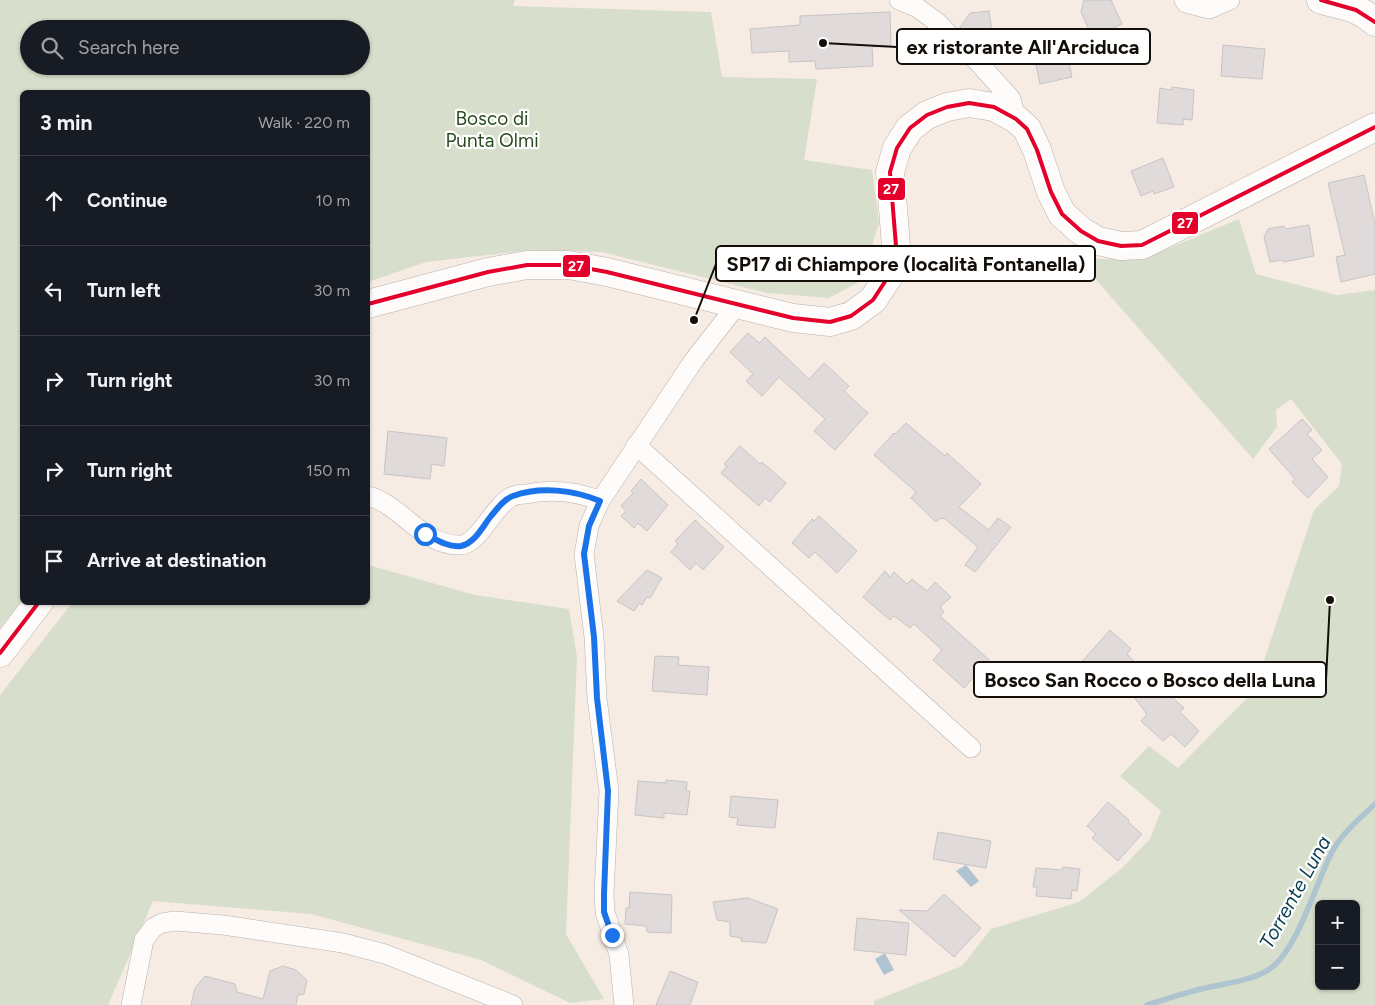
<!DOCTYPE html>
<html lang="en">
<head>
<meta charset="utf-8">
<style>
	body { margin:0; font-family:Figtree,sans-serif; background:#242831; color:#f1f3f6 }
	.controls { position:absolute; right:15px; bottom:15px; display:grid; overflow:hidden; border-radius:8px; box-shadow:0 1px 4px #0004 }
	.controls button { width:45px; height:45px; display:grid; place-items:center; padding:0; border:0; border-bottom:1px solid #363941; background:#171b24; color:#f1f3f6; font:25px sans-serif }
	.stop { position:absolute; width:15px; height:15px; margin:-11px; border:4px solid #1a73e8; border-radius:50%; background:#fff }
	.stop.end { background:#1a73e8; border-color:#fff; box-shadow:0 1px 5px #0008 }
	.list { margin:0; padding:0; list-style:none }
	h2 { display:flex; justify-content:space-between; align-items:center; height:65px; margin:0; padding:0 20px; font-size:21px }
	h2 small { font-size:16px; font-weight:400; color:#9ea1a6 }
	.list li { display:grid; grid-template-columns:32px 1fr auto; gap:15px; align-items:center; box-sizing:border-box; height:90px; padding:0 20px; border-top:1px solid #363941 }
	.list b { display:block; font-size:19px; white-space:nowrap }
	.list em { font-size:16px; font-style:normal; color:#9ea1a6 }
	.icon { flex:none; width:28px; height:28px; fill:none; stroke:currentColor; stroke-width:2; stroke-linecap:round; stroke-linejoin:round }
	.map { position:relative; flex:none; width:1375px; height:1005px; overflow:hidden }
	.search { position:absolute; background:#171b24; box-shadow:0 1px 4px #0004; left:20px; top:20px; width:350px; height:55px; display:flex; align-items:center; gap:12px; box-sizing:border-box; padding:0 18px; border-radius:28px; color:#9ea1a6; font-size:19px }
	.panel { position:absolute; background:#171b24; box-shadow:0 1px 4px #0004; left:20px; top:90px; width:350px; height:515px; border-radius:8px }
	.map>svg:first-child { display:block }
</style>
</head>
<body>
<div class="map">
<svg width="1375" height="1005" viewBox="0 0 1375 1005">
	<rect width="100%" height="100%" fill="#f6ece4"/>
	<g fill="#d7decb" fill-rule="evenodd">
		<path d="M0 0H515L513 6 711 12 722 77 817 79 804 160 872 170 879 223 861 281 829 298 767 293 602 252 532 250 426 262 368 282V92H22V601L0 628ZM29 29H361V66H29Z"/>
		<path d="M1239 219 1256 274 1337 295 1375 290V1005H874V1001L962 966 991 929 1079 902 1122 868 1150 839 1161 811 1120 776 1149 746 1178 768 1254 691 1314 510 1339 486 1342 464 1291 399 1276 410 1277 427 1253 459 1070 250 1099 259H1143ZM1319 904H1356V986H1319Z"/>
		<polygon points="368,565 475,595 569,609 577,657 566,934 604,999 570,1003 481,960 311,914 153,901 108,1005 0,1005 0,695 72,603 368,602"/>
	</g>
	<g fill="#aec4d0">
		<polygon points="966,865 979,881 971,887 956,871"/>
		<polygon points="885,953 894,970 884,975 875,959"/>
	</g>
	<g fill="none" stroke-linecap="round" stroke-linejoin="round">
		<path stroke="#aec4d0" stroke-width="5.5" d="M1147 1005C1167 999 1186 992 1206 988 1226 983 1253 981 1271 968 1298 948 1316 883 1332 852 1342 833 1360 818 1375 804"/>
	</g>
	<g fill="#e0dadb" stroke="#c8c4c4">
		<polygon points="1084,0 1111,0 1122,24 1115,27 1118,32 1095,43 1081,12"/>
		<polygon points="989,11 992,31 981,34 975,44 959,29 970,13"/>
		<polygon points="890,12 891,46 872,47 873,66 816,69 815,61 789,62 789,51 752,53 750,29 800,25 800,16"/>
		<polygon points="1053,33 1058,55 1067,53 1072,77 1040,84 1030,38"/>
		<polygon points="1223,45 1265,49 1262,79 1221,76"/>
		<polygon points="1172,87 1194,90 1192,120 1183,119 1183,125 1157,123 1160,88 1171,90"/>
		<polygon points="1163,158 1174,187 1154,194 1153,191 1141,196 1131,171"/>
		<polygon points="1364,175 1375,224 1375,274 1341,282 1336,257 1345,255 1328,183"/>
		<polygon points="1309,225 1314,256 1284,262 1282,260 1270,262 1264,237 1268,229 1284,226 1285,229"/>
		<polygon points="748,333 759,343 765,337 809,379 824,363 849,386 844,391 868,413 835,450 814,431 825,419 779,377 762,396 746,381 753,374 730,352"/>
		<polygon points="1302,419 1312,430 1307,434 1322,450 1312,459 1328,477 1308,498 1292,482 1295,479 1269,449"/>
		<polygon points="906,423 945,456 947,453 981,484 959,507 989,530 998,518 1011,527 975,572 965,565 978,547 944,518 943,519 941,518 936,522 911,498 916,492 874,455 894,433 895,434"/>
		<polygon points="388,431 447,438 444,466 432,464 430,479 384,474"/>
		<polygon points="740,446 760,464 762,462 786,483 770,502 765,498 759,506 721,473 727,466 724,464"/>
		<polygon points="641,479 668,505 647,531 638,523 634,528 621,516 626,511 621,506 633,493 631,491"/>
		<polygon points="819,516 857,551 837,573 815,552 809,558 792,543 812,519 814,521"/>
		<polygon points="695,520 724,547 703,570 696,563 690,570 671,552 678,544 675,541"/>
		<polygon points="647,570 662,578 650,598 647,597 642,605 639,603 634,611 617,601"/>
		<polygon points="885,571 890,577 894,572 907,584 912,579 927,591 935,582 951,597 940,607 944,612 940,616 996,666 979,684 973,678 964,688 933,660 942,650 914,624 910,628 894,616 890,620 863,597"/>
		<polygon points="1110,630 1131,649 1127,654 1142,670 1184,708 1180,712 1199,731 1185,747 1171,734 1163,741 1141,721 1147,714 1126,687 1117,697 1080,664"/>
		<polygon points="655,656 679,657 678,665 709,667 707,695 652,691"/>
		<polygon points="666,780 687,782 686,790 690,791 687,815 664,813 664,818 635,815 638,781 666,783"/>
		<polygon points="731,796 778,800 775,828 737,825 738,818 729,817"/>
		<polygon points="1108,802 1129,820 1128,822 1142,834 1118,861 1092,838 1096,834 1087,826"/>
		<polygon points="938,832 991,841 986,868 933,859"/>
		<polygon points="1063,867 1080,869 1077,891 1072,890 1071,899 1036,896 1037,887 1033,887 1036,868 1062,870"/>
		<polygon points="630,892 672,895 671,933 647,932 646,926 625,924 626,908 629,908"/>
		<polygon points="944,894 981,928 954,957 899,910 927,911"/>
		<polygon points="748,898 778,909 766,943 741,941 742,938 730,936 730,922 717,920 713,902"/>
		<polygon points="857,918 909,923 906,955 854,950"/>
		<polygon points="283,966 296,970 307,980 304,994 298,995 296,1005 191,1005 195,988 205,976 235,984 237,992 263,999 270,971"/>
		<polygon points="670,971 698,982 690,1005 656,1005"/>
	</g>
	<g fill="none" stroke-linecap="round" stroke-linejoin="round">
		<defs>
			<g id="street">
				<polyline points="899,0 918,8 938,23 957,43 976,60 1011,99 1016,119"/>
				<polyline points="1184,0 1186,3 1209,9 1230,0"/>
				<polyline points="636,445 971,748"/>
				<path d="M368 496C402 505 422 546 460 545 478 545 494 506 511 497 515 495 521 494 526 494 551 489 576 491 600 501"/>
				<polyline points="131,1005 144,940 153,928 162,923 175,921 223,925 343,943 385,954 513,1005"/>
				<polyline points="624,1005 619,955 605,912 604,894 609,791 597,698 594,637 584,554 589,526 600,501 694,360 737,305"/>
			</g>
			<g id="secondary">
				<path d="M1321 0C1342 5 1358 7 1375 22"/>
				<polyline points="368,304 488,272 527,265 569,265 607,272 793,318 830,322 851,316 873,300 890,274 896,246 890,172 897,148 910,128 927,115 947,107 969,103 994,107 1016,119 1027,129 1037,150 1051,192 1062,214 1081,231 1098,241 1121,246 1142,245 1375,127"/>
				<polyline points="0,653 39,602"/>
			</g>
		</defs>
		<use href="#street" stroke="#b8b0aa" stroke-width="20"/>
		<use href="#secondary" stroke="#b8b0aa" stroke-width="29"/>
		<use href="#street" stroke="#fefcfb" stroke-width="19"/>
		<use href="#secondary" stroke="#fefcfb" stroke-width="28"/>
		<defs>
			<g id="bus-1">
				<polyline points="1321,0 1356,10 1375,22"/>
				<polyline points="368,304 488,272 527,265 569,265 607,272 793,318 830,322 851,316 873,300 890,274 896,246 890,172 897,148 910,128 927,115 947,107 969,103 994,107 1016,119 1027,129 1037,150 1051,192 1062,214 1081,231 1098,241 1121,246 1142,245 1375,127"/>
				<polyline points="0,653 39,602"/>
			</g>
		</defs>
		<use href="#bus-1" stroke="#fff" stroke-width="8"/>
		<use href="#bus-1" stroke="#e4002b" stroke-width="4"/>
	</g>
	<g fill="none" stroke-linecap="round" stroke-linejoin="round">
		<path stroke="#1a73e8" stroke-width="6" d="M425 534C435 539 449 548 461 546 475 543 483 526 491 516 497 509 504 499 513 496 540 486 574 490 600 501L589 526 584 554 594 637 597 698 608 791 604 894V912L612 935"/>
	</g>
	<g text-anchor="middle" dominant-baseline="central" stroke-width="4.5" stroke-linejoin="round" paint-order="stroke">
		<g font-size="19" fill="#2a4b21" stroke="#fff">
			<text x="492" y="118">Bosco di<tspan x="492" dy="22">Punta Olmi</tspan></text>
		</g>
		<g font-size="20" font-style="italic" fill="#0b3d53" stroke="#fff">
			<text transform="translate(1295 892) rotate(-61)">Torrente Luna</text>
		</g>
	</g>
	<path fill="none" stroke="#140e09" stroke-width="2" d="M823 43L897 47M694 320L716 264M1330 600L1326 680"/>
	<g fill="#140e09" stroke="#fff" stroke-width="2">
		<circle cx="823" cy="43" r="5"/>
		<circle cx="694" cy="320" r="5"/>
		<circle cx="1330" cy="600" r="5"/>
	</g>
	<g fill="#fff" stroke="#140e09" stroke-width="2">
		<rect x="897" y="29" width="253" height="35" rx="5"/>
		<rect x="716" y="246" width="379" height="35" rx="5"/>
		<rect x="974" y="662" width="352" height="35" rx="5"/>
	</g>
	<g font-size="20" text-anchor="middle" font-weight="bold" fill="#140e09">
		<text x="1023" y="54">ex ristorante All'Arciduca</text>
		<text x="906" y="271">SP17 di Chiampore (località Fontanella)</text>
		<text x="1150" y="687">Bosco San Rocco o Bosco della Luna</text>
	</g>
	<g stroke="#fff" stroke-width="2">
		<rect x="877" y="177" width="29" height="24" rx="5" fill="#e4002b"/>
		<rect x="1171" y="211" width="28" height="24" rx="5" fill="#e4002b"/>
		<rect x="562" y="254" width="29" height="24" rx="5" fill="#e4002b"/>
	</g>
	<g font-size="14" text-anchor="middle" font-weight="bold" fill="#fff">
		<text x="891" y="194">27</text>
		<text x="1185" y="228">27</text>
		<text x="576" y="271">27</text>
	</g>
</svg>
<div class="controls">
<button>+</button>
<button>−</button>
</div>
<div class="stop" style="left:425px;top:534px"></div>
<div class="stop end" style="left:612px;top:935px"></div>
<div class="search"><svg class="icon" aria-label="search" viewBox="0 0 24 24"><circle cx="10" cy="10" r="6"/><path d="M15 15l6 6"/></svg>Search here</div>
<section class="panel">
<h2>3 min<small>Walk · 220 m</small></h2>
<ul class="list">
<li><svg class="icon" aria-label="ahead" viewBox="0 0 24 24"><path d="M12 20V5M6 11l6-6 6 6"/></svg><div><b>Continue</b></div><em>10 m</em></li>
<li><svg class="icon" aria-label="left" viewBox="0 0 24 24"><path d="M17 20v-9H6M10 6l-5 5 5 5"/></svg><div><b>Turn left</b></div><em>30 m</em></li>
<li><svg class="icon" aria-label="right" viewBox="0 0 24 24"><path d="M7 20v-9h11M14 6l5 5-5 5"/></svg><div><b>Turn right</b></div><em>30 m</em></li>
<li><svg class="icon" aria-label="right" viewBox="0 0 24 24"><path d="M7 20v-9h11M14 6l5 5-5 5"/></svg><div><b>Turn right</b></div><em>150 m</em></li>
<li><svg class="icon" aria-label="arrive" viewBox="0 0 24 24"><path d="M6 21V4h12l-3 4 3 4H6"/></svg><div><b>Arrive at destination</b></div></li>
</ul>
</section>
</div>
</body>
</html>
